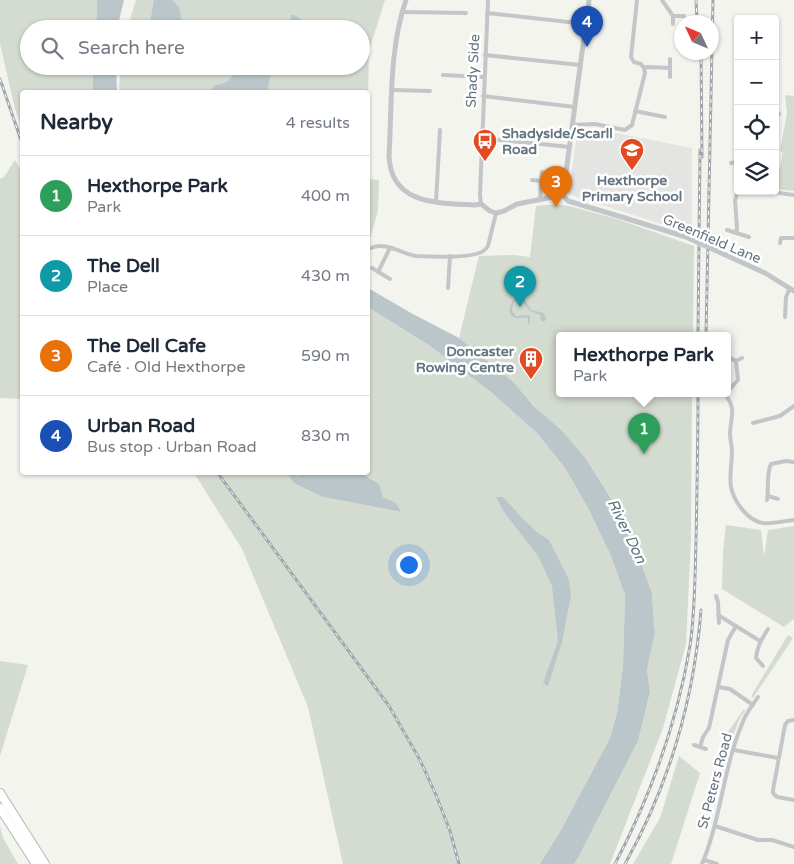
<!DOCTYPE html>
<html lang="en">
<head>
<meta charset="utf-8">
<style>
	body { margin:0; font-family:"Varela Round",sans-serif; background:#f6f6f7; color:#1f2937 }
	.controls { position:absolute; right:15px; top:15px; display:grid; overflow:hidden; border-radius:5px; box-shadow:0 1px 4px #0004 }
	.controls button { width:45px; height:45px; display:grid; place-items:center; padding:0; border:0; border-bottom:1px solid #e0e1e3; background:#fff; color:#1f2937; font:25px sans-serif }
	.compass { position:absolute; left:674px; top:15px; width:45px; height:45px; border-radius:50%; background:#fff; box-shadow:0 1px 4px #0004; rotate:314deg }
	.you { position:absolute; left:408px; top:564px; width:18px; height:18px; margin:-12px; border:4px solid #fff; border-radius:50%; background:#1a73e8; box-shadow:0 0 0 8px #1a73e833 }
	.badge { display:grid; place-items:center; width:32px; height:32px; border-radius:50%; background:#e24b21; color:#fff; font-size:16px; font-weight:700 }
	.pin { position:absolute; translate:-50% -41px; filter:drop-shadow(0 1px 2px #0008) }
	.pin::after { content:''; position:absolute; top:26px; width:18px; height:15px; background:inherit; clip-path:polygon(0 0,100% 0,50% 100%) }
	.popup { position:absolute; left:556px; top:332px; width:175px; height:65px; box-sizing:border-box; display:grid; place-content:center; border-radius:5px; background:#fff; filter:drop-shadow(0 1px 4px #0005); font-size:16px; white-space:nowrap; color:#747a83 }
	.popup b { font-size:19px; color:#1f2937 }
	.popup::after { content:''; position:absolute; left:50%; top:100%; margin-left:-10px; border:10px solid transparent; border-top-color:#fff }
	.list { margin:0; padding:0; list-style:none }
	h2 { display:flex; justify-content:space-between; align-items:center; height:65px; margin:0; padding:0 20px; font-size:21px }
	h2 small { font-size:16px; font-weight:400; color:#747a83 }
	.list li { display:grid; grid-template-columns:32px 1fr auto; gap:15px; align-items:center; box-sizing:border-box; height:80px; padding:0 20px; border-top:1px solid #e0e1e3 }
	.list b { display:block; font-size:19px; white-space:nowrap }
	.list p { margin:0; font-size:16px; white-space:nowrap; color:#747a83 }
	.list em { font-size:16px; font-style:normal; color:#747a83 }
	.icon { flex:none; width:28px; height:28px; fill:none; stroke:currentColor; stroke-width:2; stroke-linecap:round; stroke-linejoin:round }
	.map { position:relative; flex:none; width:794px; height:864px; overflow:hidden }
	.search { position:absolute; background:#fff; box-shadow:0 1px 4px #0004; left:20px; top:20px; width:350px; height:55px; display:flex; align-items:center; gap:12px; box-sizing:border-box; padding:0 18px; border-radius:28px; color:#747a83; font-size:19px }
	.panel { position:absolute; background:#fff; box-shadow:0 1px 4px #0004; left:20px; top:90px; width:350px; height:385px; border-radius:5px }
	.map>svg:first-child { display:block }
</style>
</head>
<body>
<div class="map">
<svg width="794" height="864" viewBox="0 0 794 864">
	<rect width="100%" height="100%" fill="#f4f4ef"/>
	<polygon fill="#e4e5e3" points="578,129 596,129 692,148 692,234 568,194"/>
	<g fill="#d4dbd0">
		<polygon points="0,0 97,0 96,29 29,29 29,66 93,66 93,92 22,92 22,128 15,109 0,44"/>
		<polygon points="136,0 385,0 369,51 368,94 120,92 119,86 121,66 361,66 361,29 127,29"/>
		<polygon points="785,95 794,96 794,191 775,189 783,153 780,151 787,113"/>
		<polygon points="15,160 22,173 22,399 0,398 0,179 4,177"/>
		<polygon points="368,179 379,180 378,211 368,245"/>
		<polygon points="557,204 569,206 617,219 694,246 693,335 560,335 560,393 692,393 691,538 686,644 663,728 610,864 572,864 581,852 638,741 650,692 647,669 655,633 652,594 627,531 612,501 586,459 513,383 459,338 479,256 514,255 530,257 536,206"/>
		<polygon points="368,307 430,346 491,392 537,433 565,468 588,508 611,556 625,595 623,666 617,713 610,738 561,830 540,864 343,864 308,707 242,549 194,473 298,473 300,476 288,473 323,497 400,512 396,503 383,497 379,484 361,473 368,472"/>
		<polygon points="726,525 761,530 764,556 768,530 794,526 794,619 784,627 722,589 723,552"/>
		<polygon points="788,635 793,638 753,698 751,696"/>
		<polygon points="0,661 28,665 0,756"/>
		<polygon points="744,709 745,711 740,718 728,748 718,746"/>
		<polygon points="679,756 700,773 671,864 633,864 660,818"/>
		<polygon points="0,826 3,838 18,864 0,864"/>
	</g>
	<g fill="#bac6ca">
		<polygon points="97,0 124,0 117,29 96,29"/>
		<polygon points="154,0 172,0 179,7 183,29 149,29"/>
		<polygon points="291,15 294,15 310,25 311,28 291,29"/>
		<polygon points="93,66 116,66 117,92 93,92"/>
		<path d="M237 66H268L271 72 267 92H210L215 85C228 84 233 78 237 66Z"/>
		<polygon points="368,288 411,313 459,338 513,382 534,406 562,431 586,459 613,502 627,531 642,566 652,594 654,623 655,633 647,669 650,692 638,741 581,852 574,864 540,864 561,830 610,738 617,713 623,666 625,595 611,556 588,508 565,468 537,433 491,392 430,346 368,307"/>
		<path d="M519 296 525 300 531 310 544 313 546 319 544 322 541 320 540 315 530 311 521 299 516 300 513 302 512 311 516 316 526 315 530 316V322L525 328 528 324V318C524 316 520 319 516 318 504 315 511 298 519 296Z"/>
		<polygon points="287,473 299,476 298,473 361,473 379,484 383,497 396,503 401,512 323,497 294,483"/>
		<polygon points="496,497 503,497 522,518 538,533 549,540 569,580 571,595 562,642 548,686 543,683 558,641 552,586 538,556 504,512"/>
	</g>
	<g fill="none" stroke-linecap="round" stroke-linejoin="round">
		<defs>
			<g id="motorway">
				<polyline points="0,793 45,864"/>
				<polyline points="0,808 36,864"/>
			</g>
		</defs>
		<use href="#motorway" stroke="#b3b6b9" stroke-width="10"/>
		<g stroke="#c3c6c9" stroke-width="4">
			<polyline points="637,0 631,57 634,62 641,64 644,68 647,67 670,68"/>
			<polyline points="662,0 673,16 673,24"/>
			<polyline points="402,12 466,13"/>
			<polyline points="487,13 586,24"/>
			<polyline points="673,16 684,16"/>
			<polyline points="485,55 580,65"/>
			<polyline points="443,75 484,77"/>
			<polyline points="670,77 670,59"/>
			<polyline points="393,90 430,91"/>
			<polyline points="483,96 575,107"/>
			<polyline points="635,111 665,117"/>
			<polyline points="775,115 779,114"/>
			<polyline points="572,125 595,124 625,130 632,125 645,73 644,68"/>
			<polyline points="481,138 570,147"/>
			<polyline points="775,153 775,166"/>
			<polyline points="731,163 738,162"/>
			<polyline points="532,180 541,181"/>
			<polyline points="765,191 794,195"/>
			<polyline points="540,199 542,172"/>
			<polyline points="436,202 440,130"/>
			<polyline points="481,204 480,195 488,0"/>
			<polyline points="727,230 749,237"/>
			<polyline points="736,233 737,228 735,200 738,191"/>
			<polyline points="780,243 781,238 794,238"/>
			<path d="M371 248C386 241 402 254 416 256 431 257 466 258 479 253 484 252 486 249 488 246L496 213"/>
			<polyline points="372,268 390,279"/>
			<polyline points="378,272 390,248"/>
			<polyline points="448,288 450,256"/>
			<polyline points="785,317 786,297 790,288"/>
			<polyline points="730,358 736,361 742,358"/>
			<polyline points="728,391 738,380 736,361"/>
			<path d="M724 393C737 409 731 414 730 433 730 439 732 446 732 452 732 463 729 476 731 487 734 502 748 521 763 523 773 524 784 521 794 520"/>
			<polyline points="753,423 780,416 794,406"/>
			<polyline points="768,496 778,499"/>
			<path d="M767 500C769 488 766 474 771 464L786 461 794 462"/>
			<polyline points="716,596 718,602 719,623"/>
			<polyline points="718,615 760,641"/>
			<path d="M763 666 756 658C757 646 762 639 768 629"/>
			<polyline points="718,687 730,689 753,705"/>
			<polyline points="794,720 788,721 785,725 773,790 773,793 777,797 794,800"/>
			<polyline points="694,745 706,749"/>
			<polyline points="700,747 703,737 709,728 728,640 736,626"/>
			<polyline points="734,750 778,758"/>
			<polyline points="715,826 758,840 772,840 794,847"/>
			<polyline points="704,860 717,864"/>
			<path d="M702 864C721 819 723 769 742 724 745 714 752 706 758 697"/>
		</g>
		<g stroke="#c3c6c9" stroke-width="5">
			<path d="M406 0C389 49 392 105 389 156 391 205 438 203 475 205L481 204 490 211 496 213 504 211 517 204 563 195"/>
			<polyline points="563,195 589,0"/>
			<polyline points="563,195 568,201 625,218"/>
			<polyline points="765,273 794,291"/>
		</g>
		<use href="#motorway" stroke="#fff" stroke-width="8"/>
		<defs>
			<g id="rail">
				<polyline points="696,0 697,22"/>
				<polyline points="701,52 702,157"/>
				<polyline points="0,79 22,143"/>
				<polyline points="698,335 700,150"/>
				<polyline points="706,335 713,0"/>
				<polyline points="217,472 389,706 420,760 436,795 450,831 459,864"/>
				<path d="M615 864C651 795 677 723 690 646 695 612 695 576 696 541 697 491 698 442 698 393"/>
				<path d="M625 864C669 785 694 700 701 610"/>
			</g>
		</defs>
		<use href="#rail" stroke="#a1a7ac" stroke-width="3"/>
		<use href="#rail" stroke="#fff" stroke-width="1" stroke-dasharray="4" stroke-linecap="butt"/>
		<polyline stroke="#c3c6c9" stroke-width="5" points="625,218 686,237 765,273"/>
	</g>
	<defs>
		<symbol id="bus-pin" viewBox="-11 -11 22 30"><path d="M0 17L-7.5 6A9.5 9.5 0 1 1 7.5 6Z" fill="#e24b21" stroke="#fff"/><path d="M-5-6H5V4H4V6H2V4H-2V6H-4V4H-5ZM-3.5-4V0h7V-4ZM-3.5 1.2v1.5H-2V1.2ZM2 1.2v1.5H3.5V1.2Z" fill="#fff"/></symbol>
		<symbol id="school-pin" viewBox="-11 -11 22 30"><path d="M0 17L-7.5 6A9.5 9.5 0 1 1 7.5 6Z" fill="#e24b21" stroke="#fff"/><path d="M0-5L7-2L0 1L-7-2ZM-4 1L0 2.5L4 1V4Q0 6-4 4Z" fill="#fff"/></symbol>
		<symbol id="building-pin" viewBox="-11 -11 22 30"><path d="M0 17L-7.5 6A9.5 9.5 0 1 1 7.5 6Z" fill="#e24b21" stroke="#fff"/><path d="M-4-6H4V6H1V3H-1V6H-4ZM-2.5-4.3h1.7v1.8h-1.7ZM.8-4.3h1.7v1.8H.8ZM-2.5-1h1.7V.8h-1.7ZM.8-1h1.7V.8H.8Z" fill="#fff"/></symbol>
	</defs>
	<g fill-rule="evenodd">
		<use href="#bus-pin" x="471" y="127" width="28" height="38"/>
		<use href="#school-pin" x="618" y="136" width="28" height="38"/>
		<use href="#building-pin" x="517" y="345" width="28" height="38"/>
	</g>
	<g text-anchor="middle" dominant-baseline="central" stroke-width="5" stroke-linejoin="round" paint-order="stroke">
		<g font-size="14" fill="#637480" stroke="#fff">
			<text transform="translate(473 71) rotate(-87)">Shady Side</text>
			<text transform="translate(712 239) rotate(23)">Greenfield Lane</text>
			<text transform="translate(715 781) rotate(-75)">St Peters Road</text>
		</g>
		<g font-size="14" font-weight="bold" fill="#637480" stroke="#fff" text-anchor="start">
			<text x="502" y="133">Shadyside/Scarll<tspan x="502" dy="16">Road</tspan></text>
			<text x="632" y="180" text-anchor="middle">Hexthorpe<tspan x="632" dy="16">Primary School</tspan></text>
			<text x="514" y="351" text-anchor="end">Doncaster<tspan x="514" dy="16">Rowing Centre</tspan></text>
		</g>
		<g font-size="15" font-style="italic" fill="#5e767f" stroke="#fff">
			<text transform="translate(627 531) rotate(64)">River Don</text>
		</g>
	</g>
</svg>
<div class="controls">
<button>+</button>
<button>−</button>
<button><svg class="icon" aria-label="locate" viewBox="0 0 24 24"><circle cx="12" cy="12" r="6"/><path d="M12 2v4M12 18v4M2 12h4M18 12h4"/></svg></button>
<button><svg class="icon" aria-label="layers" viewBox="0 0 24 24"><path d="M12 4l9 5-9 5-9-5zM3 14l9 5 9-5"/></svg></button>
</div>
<svg class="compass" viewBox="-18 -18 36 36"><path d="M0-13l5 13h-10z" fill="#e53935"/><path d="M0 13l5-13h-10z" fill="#747a83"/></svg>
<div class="you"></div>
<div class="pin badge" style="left:644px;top:454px;background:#2e9e5b">1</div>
<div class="popup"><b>Hexthorpe Park</b>Park</div>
<div class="pin badge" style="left:520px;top:307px;background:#0f9aa8">2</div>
<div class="pin badge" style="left:556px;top:207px;background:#e8710a">3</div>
<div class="pin badge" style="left:587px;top:47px;background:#1a4fb4">4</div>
<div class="search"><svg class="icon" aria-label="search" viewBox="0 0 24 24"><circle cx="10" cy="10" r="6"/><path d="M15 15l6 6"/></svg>Search here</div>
<section class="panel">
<h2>Nearby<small>4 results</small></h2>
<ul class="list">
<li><span class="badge" style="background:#2e9e5b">1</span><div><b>Hexthorpe Park</b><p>Park</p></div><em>400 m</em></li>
<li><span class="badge" style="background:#0f9aa8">2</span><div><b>The Dell</b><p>Place</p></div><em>430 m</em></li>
<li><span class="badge" style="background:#e8710a">3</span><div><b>The Dell Cafe</b><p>Café · Old Hexthorpe</p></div><em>590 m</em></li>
<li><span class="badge" style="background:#1a4fb4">4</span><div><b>Urban Road</b><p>Bus stop · Urban Road</p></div><em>830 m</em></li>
</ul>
</section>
</div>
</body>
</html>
